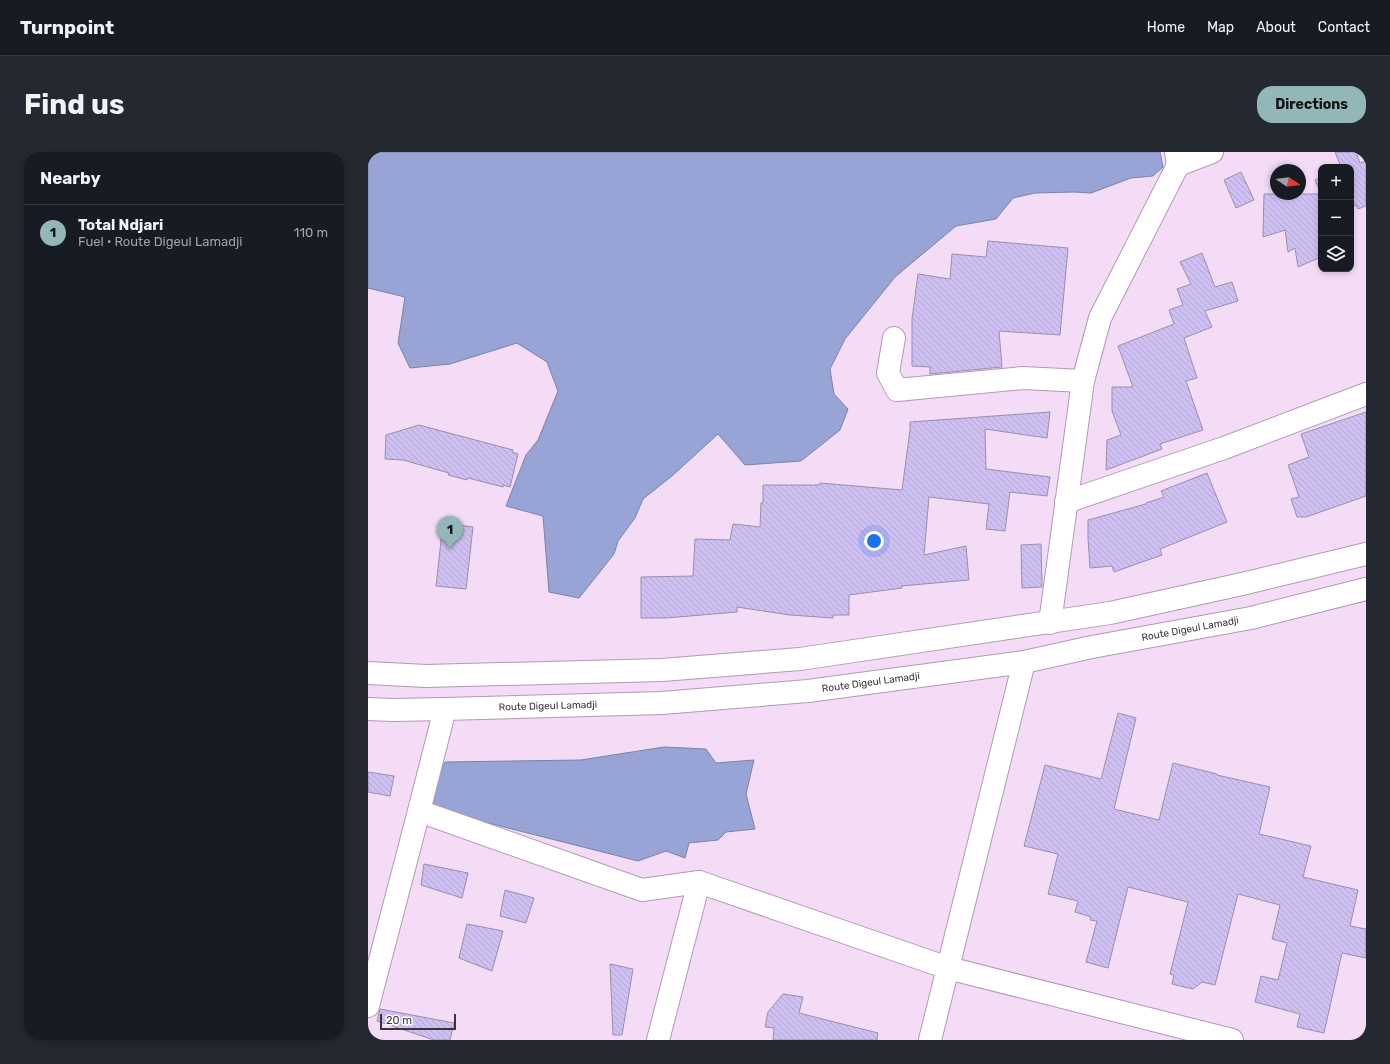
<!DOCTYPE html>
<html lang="en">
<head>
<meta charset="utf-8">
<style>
	body { margin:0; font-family:Rubik,sans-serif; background:#242831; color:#f1f3f6 }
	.controls { position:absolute; right:12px; top:12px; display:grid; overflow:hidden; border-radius:8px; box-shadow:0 2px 6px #0003 }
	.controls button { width:36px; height:36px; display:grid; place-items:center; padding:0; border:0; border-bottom:1px solid #363941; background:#171b24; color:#f1f3f6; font:20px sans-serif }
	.compass { position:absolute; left:902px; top:12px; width:36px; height:36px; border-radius:50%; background:#171b24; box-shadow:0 2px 6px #0003; rotate:103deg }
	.scale { position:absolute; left:12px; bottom:10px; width:76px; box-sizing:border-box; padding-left:4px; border:2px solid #3c323d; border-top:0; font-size:11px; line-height:14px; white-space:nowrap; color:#3c323d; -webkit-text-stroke:3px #fff; paint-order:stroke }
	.you { position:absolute; left:506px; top:389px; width:14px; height:14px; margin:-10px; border:3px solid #fff; border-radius:50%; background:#1a73e8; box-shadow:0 0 0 6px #1a73e833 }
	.badge { display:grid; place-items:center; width:26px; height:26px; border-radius:50%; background:#93b6b9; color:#111; font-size:13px; font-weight:700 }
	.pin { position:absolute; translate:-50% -33px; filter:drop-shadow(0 1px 2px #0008) }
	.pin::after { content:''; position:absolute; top:21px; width:14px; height:12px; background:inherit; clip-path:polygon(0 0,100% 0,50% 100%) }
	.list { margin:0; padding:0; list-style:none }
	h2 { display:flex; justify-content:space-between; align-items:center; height:52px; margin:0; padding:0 16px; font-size:17px }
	h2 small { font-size:13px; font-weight:400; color:#9ea1a6 }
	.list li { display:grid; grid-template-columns:26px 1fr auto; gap:12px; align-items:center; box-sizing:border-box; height:56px; padding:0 16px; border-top:1px solid #363941 }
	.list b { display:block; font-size:15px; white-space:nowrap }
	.list p { margin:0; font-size:13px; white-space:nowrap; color:#9ea1a6 }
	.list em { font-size:13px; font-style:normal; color:#9ea1a6 }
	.icon { flex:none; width:22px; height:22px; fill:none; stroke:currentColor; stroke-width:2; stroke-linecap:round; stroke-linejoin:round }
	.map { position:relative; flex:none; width:998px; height:888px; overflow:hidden; border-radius:16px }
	header { display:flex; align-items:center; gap:24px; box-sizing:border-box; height:56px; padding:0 20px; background:#171b24; border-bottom:1px solid #363941 }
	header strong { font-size:19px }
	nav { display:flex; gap:22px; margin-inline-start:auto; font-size:14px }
	.intro { display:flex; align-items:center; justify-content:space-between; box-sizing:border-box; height:96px; padding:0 24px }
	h1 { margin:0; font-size:28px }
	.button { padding:10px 18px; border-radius:16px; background:#93b6b9; color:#111; font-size:14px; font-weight:700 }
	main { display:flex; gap:24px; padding:0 24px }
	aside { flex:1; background:#171b24; border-radius:16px; box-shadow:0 2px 6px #0003 }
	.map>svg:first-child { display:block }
</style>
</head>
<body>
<header>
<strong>Turnpoint</strong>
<nav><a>Home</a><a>Map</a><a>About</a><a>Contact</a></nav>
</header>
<div class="intro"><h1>Find us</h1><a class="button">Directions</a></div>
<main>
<aside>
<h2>Nearby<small></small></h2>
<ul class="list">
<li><span class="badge">1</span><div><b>Total Ndjari</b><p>Fuel · Route Digeul Lamadji</p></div><em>110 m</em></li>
</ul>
</aside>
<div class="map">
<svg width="998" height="888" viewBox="0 0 998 888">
	<defs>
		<pattern id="building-back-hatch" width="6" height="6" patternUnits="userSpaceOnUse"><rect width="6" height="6" fill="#cfc0f4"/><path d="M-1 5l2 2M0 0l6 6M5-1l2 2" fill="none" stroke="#b3a5d2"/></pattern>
	</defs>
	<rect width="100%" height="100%" fill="#f4dcf6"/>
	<g fill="#97a4d5" stroke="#7c82a7">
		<polygon points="0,0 792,0 795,15 785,24 763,26 723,41 706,40 667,41 645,46 628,67 588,74 527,125 477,187 462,217 466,242 480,257 472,278 433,309 377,313 350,282 304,324 275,347 267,366 250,389 246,402 211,446 181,440 175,364 138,354 158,303 170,288 190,239 179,210 149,191 82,212 42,216 30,191 37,145 0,136"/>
		<polygon points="296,595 338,597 348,611 386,608 378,642 387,677 358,680 350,688 321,691 317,706 298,699 270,709 65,657 65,635 77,610 213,608"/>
	</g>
	<g fill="url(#building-back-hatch)" stroke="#988fad">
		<polygon points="967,0 988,0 992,11 998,9 998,54 990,57 988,53 983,55 983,15 973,15"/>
		<polygon points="873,20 886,48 868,56 856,28"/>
		<polygon points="953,25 953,105 930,115 927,96 920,100 917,78 895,85 896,42 953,42 947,28"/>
		<polygon points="620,89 700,96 692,183 631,179 634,215 562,222 562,215 544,214 544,167 550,122 582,127 584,102 618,105"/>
		<polygon points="834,101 847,135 864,130 870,149 837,159 844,175 816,186 829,226 818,229 835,278 792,292 794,297 738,318 739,288 753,283 744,259 744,235 765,235 750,194 806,172 801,158 815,153 809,137 823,132 812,110"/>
		<polygon points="682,260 679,286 617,277 618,317 682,325 679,344 642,340 637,379 618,377 621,352 561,345 556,403 598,394 601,428 533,434 534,436 481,443 481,463 465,463 465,466 422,463 369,455 369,460 298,466 273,466 273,425 325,424 327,387 362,388 365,372 392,375 393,351 395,351 395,333 451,333 452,331 534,338 542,278 542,270"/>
		<polygon points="998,260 998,344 938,365 929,365 923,347 931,345 920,313 941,305 933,282"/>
		<polygon points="51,273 145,298 144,300 150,302 142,335 135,333 135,335 100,326 99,328 80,323 81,321 35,308 17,307 18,283"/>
		<polygon points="839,321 859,370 792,397 794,403 746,420 744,414 722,416 720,386 720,368 778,352 778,351 796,345 793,339"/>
		<polygon points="75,371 105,375 98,437 68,434"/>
		<polygon points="673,392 674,435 654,436 653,393"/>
		<polygon points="750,561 768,566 746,657 791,668 805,611 849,622 849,623 902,635 891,682 943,694 935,725 990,738 982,774 998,777 998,806 974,801 956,881 929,875 932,862 887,850 893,824 910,828 919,791 904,787 912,753 870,742 847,833 834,830 825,837 804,832 806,823 802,822 820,750 760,735 740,816 718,810 729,769 722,768 723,765 707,760 710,749 680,742 690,702 656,694 677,613 733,627"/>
		<polygon points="0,620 26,624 22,644 0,640"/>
		<polygon points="56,712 100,721 94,746 53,733"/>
		<polygon points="137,738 166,746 158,771 132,764"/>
		<polygon points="99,772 135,779 124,819 91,806"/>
		<polygon points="242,812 265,817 254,883 245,883"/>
		<polygon points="415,842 435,845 431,861 510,881 509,888 405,888 406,876 397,875 400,860"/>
		<polygon points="12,857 86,871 82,888 66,888 9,869"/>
	</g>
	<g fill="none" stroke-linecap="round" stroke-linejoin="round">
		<defs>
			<g id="minor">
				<polyline points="810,13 844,0"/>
				<polyline points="526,186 520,221 529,238 655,226 715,229"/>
				<polyline points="698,350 856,296 998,242"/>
				<polyline points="682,471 715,229 732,166 810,13 808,0"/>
				<polyline points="77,557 51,659 274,738 331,730 580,816 864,888"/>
				<polyline points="0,854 51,659"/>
				<polyline points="290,888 331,730"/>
				<polyline points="562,888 656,510"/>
			</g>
			<g id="major">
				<polyline points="0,521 58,524 294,518 432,507 742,461 874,432 998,402"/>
				<path id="s1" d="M0 557 25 558 77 557 294 551 440 539 656 510 724 495 883 466 998 437"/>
			</g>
		</defs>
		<use href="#minor" stroke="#b29ab4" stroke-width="24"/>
		<use href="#major" stroke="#b29ab4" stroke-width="24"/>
		<use href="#minor" stroke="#fff" stroke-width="22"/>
		<use href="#major" stroke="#fff" stroke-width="22"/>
	</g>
	<g text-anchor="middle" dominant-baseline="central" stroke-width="3.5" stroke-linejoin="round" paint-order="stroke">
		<g font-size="10" fill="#3c323d" stroke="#fff">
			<text stroke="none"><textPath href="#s1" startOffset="828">Route Digeul Lamadji</textPath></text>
			<text stroke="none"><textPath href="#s1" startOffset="504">Route Digeul Lamadji</textPath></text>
			<text stroke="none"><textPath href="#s1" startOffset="180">Route Digeul Lamadji</textPath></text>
		</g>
	</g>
</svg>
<div class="controls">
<button>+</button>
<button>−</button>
<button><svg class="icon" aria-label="layers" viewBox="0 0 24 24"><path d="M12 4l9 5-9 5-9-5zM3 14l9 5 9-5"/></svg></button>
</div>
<svg class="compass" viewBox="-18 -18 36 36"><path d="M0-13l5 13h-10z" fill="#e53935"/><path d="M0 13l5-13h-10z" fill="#9ea1a6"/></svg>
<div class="scale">20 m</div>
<div class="you"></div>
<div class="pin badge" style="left:82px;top:397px">1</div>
</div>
</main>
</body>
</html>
